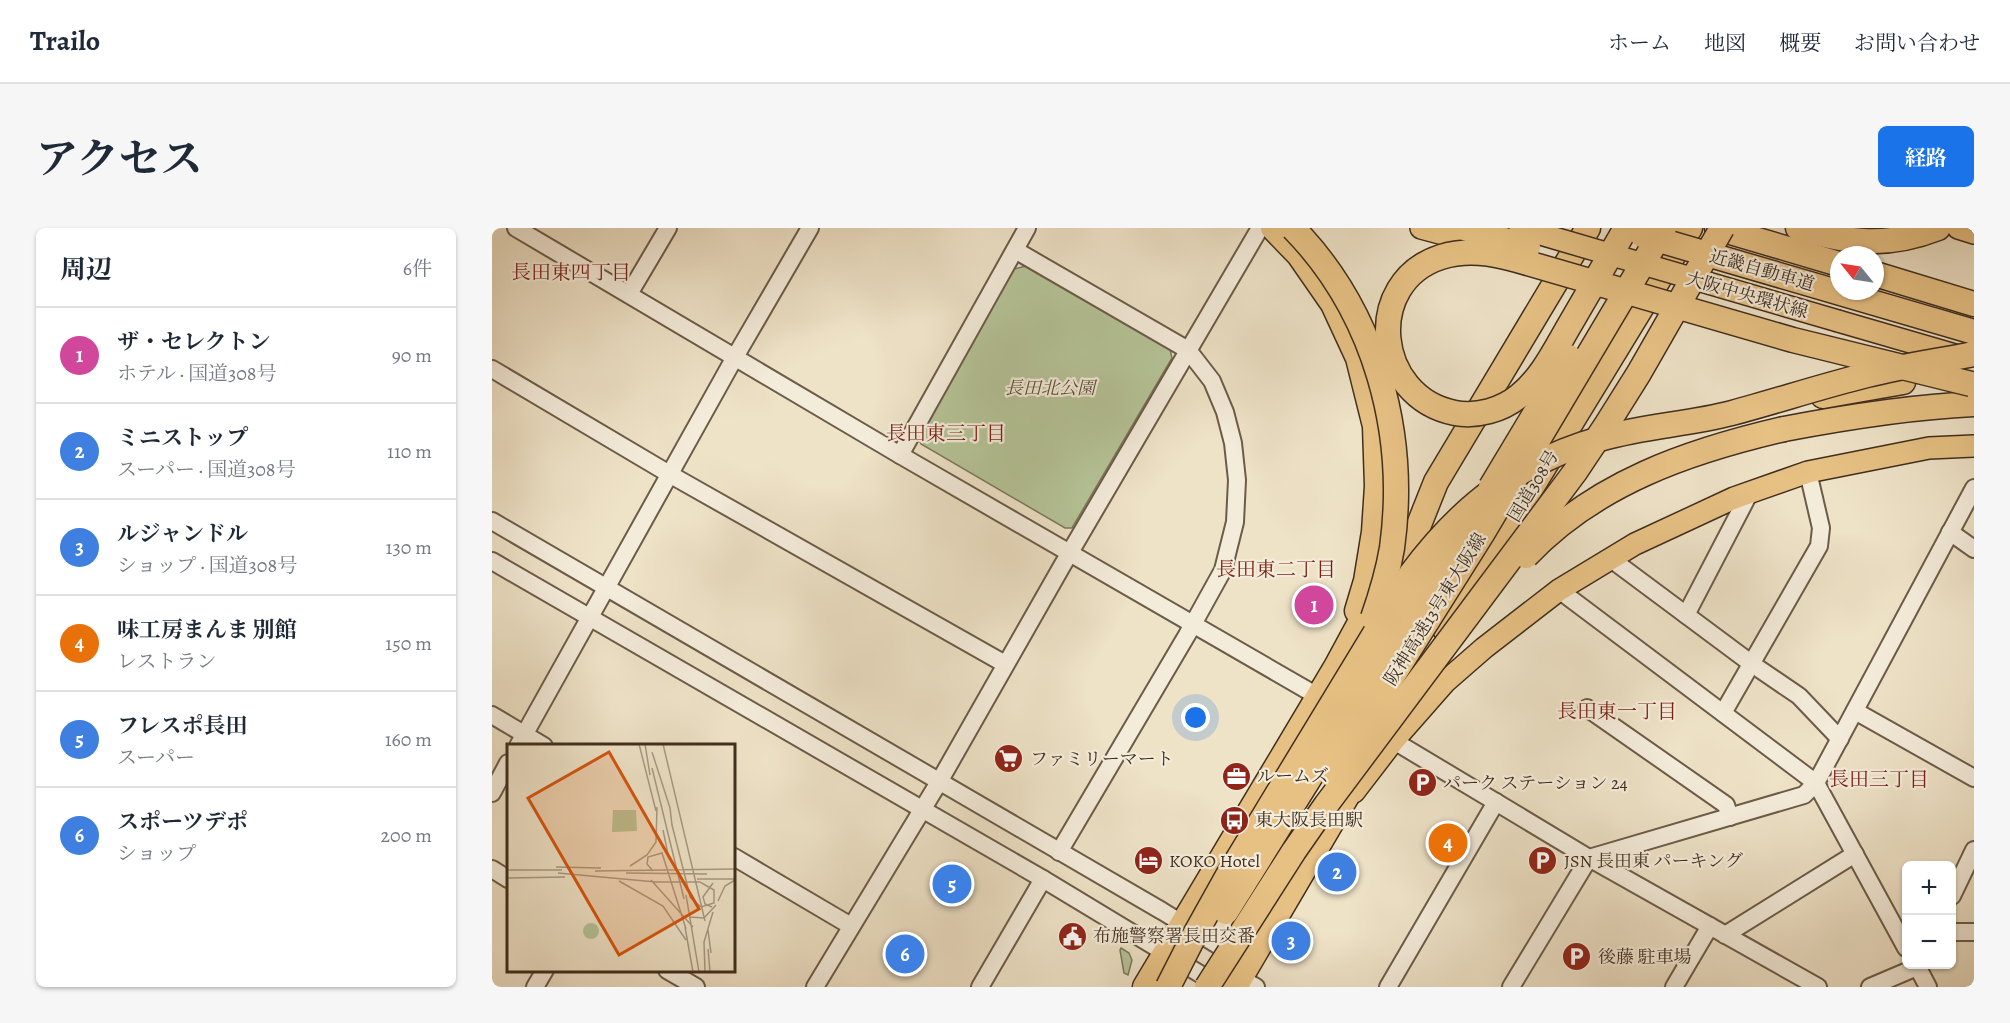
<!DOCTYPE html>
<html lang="ja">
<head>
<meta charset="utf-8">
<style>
	body { margin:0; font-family:Alegreya,"Noto Serif JP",serif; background:#f6f6f7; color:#1f2937 }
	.controls { position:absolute; right:18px; bottom:18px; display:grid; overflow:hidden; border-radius:9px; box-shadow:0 2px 4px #0004 }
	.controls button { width:54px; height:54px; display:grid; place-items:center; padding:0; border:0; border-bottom:2px solid #e0e1e3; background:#fff; color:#1f2937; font:30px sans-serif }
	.compass { position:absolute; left:1338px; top:18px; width:54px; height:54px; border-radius:50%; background:#fff; box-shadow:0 2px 4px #0004; rotate:300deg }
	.you { position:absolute; left:704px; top:490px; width:21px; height:21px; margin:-15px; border:4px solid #fff; border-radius:50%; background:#1a73e8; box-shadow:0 0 0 9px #1a73e833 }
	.badge { display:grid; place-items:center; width:39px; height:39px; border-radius:50%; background:#1a73e8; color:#fff; font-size:20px; font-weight:700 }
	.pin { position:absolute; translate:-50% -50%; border:3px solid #fff; box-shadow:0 2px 6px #0006 }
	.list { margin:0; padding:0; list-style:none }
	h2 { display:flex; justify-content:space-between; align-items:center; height:78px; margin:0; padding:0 24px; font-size:26px }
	h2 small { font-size:20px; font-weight:400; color:#747a83 }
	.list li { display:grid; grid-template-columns:39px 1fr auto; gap:18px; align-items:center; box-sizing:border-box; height:96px; padding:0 24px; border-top:2px solid #e0e1e3 }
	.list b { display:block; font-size:22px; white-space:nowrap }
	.list p { margin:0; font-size:20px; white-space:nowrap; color:#747a83 }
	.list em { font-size:20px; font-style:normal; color:#747a83 }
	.map { position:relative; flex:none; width:1482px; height:759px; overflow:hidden; border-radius:9px }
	header { display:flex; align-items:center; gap:36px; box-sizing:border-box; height:84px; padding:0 30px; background:#fff; border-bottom:2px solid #e0e1e3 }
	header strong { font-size:28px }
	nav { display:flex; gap:33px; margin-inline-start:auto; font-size:21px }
	.intro { display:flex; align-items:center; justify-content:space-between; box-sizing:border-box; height:144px; padding:0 36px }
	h1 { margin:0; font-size:42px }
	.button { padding:15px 27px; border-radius:9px; background:#1a73e8; color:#fff; font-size:21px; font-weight:700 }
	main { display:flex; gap:36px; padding:0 36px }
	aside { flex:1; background:#fff; border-radius:9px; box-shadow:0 2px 4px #0004 }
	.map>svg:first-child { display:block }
</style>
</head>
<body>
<header>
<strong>Trailo</strong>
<nav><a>ホーム</a><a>地図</a><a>概要</a><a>お問い合わせ</a></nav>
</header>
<div class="intro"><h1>アクセス</h1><a class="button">経路</a></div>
<main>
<aside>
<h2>周辺<small>6件</small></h2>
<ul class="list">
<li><span class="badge" style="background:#d1479c">1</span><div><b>ザ・セレクトン</b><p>ホテル · 国道308号</p></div><em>90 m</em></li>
<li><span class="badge" style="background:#3f7fe0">2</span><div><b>ミニストップ</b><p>スーパー · 国道308号</p></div><em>110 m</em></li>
<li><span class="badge" style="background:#3f7fe0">3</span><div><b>ルジャンドル</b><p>ショップ · 国道308号</p></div><em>130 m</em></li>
<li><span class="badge" style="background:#e8710a">4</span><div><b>味工房まんま 別館</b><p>レストラン</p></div><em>150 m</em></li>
<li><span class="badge" style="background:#3f7fe0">5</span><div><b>フレスポ長田</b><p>スーパー</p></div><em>160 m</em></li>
<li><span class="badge" style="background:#3f7fe0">6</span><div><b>スポーツデポ</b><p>ショップ</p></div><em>200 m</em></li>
</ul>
</aside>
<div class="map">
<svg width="1482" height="759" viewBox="0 0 1482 759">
	<rect width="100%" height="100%" fill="#eee2c7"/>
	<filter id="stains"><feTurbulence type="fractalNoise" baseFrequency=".00333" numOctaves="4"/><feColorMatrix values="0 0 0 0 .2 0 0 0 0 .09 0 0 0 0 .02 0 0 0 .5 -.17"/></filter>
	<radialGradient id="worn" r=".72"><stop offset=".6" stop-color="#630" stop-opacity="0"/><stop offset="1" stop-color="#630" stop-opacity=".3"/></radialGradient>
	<g fill="#b5c498" stroke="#7a795b" stroke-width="1.5">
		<polygon points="534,38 678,121 680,130 580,300 573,300 429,216 426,209 522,41"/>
		<polygon points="629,720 637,725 640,732 636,747 632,745 628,722"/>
	</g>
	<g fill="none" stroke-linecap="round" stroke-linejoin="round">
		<defs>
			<g id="minor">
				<polyline points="24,0 408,227 827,469"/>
				<polyline points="523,22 696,122 720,153 733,184 741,215 745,252 743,294 731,342 695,407 567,624"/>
				<polyline points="137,66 176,0"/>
				<polyline points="0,141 179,247 513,436"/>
				<polyline points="408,227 535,0"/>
				<polyline points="0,293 670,683 745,729"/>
				<polyline points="1458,304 1482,321"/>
				<polyline points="1119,331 1260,436 1307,468 1348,511"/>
				<polyline points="0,333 551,651 728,758"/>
				<polyline points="1067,362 1324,555 1414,720"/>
				<polyline points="1194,387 1258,264"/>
				<polyline points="1095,480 1234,577 1238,589"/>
				<polyline points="1363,483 1482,550"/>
				<polyline points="1231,485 1327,318 1329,300 1316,244"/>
				<polyline points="0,487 52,518"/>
				<polyline points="892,507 1097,630 1326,759"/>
				<polyline points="26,518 243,129 318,0"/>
				<polyline points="0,565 16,535"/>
				<polyline points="242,629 359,698"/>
				<polyline points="0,641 16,651"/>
				<polyline points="1460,668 1482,622"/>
				<polyline points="1460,704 1482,704"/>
				<polyline points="1233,707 1363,626"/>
				<polyline points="1424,736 1436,759"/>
				<polyline points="175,742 204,759"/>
				<polyline points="748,750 764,759"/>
				<polyline points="43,759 53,742"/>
				<polyline points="323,759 447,554 570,338 768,0"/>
				<polyline points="488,759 551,651"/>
				<polyline points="896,759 1004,574"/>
				<polyline points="1019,759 1097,630 1312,567 1324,555 1482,260"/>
				<polyline points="1182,759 1218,698"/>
				<polyline points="1378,759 1425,739 1426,736"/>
			</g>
			<g id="major">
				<polyline points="929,0 993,17"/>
				<polyline points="1466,0 1482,5"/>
				<polyline points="1346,93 1470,129"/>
				<polyline points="862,564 902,512 953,454 992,420 1067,362 1143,316 1242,270 1316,244 1437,220 1482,218"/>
			</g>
			<g id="highway">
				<polyline points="781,0 807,27 841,76 866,130 883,198 885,258 882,304 874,353 865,383"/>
				<polyline points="1225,0 1347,36"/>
				<path d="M1306 0C1357 15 1395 20 1446 0"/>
				<polyline points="1383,46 1482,76"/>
				<polyline points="1331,168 1411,154"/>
				<path d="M1292 201C1355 189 1417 179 1482 176"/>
				<polyline points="899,367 944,254 1096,0"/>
				<polyline points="953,401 1198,0"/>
				<polyline points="653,759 844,439 884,365"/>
				<polyline points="743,759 868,546"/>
			</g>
		</defs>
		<use href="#minor" stroke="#6c5b48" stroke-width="20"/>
		<use href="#major" stroke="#402e1e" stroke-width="24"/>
		<use href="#highway" stroke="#402e1e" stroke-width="27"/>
		<use href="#minor" stroke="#f4ecdb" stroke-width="16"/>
		<use href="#major" stroke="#e7c184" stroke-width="21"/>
		<use href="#highway" stroke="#e7c184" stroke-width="24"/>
		<defs>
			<polyline id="major-bridge" points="1028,0 1346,93"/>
			<g id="highway-bridge">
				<path d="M801 0C883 84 916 204 900 320 896 344 889 367 881 390"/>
				<polyline points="972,0 1036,19"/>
				<path d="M1134 0C1115 33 1096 65 1077 98 1063 122 1049 151 1027 168 1010 182 985 189 963 185 882 169 871 54 949 29 975 21 1000 25 1025 32L1301 112 1479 156"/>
				<polyline points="1150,7 1482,104"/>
				<polyline points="999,259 1077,129"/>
				<path d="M1034 328C1103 255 1197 223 1292 201"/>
				<polyline points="839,546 990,306 1172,0"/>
				<polyline points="734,684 979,291"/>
				<path d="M676 759 701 710 735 649 919 346C970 277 1028 233 1111 210 1153 198 1198 196 1240 185 1285 173 1330 158 1375 147 1410 138 1447 133 1482 126"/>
				<polyline points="715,759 802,623 834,577 1083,244 1115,196 1147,145 1230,0"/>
			</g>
		</defs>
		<use href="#major-bridge" stroke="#402e1e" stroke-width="24" stroke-linecap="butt"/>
		<use href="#highway-bridge" stroke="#402e1e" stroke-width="27" stroke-linecap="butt"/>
		<use href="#major-bridge" stroke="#e7c184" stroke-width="21"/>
		<use href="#highway-bridge" stroke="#e7c184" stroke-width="24"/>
	</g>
	<defs>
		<symbol id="supermarket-disc" viewBox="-11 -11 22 22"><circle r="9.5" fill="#8f2418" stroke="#f4ecdb"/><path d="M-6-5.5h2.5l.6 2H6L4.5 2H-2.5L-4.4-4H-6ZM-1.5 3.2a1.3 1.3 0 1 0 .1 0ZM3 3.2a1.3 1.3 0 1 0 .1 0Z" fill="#fff"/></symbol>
		<symbol id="office-disc" viewBox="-11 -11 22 22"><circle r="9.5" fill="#8f2418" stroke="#f4ecdb"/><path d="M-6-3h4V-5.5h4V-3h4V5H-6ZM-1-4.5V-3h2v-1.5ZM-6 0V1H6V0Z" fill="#fff"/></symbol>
		<symbol id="parking-disc" viewBox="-11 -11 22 22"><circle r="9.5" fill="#8f2418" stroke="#f4ecdb"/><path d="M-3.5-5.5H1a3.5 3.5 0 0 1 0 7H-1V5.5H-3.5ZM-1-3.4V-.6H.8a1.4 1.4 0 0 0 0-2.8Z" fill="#fff"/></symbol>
		<symbol id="bus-disc" viewBox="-11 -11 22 22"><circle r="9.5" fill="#8f2418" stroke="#f4ecdb"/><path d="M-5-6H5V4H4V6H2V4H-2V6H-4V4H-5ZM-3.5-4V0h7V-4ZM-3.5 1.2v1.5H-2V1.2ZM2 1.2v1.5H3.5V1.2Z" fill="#fff"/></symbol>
		<symbol id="hotel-disc" viewBox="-11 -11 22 22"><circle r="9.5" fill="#8f2418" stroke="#f4ecdb"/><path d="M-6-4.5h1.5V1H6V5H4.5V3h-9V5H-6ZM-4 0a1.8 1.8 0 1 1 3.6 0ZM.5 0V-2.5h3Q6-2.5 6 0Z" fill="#fff"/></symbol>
		<symbol id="civic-disc" viewBox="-11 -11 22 22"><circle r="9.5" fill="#8f2418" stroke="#f4ecdb"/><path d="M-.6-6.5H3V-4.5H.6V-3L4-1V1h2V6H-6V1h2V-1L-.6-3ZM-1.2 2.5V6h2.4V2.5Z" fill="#fff"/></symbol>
	</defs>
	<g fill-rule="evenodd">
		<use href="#supermarket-disc" x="500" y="514" width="33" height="33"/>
		<use href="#office-disc" x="728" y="532" width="33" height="33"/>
		<use href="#parking-disc" x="914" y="538" width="33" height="33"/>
		<use href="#bus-disc" x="726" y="576" width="33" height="33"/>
		<use href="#hotel-disc" x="640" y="616" width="33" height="33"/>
		<use href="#parking-disc" x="1034" y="616" width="33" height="33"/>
		<use href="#civic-disc" x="564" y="692" width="33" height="33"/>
		<use href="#parking-disc" x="1068" y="712" width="33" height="33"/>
	</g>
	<g text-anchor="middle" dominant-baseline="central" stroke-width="4.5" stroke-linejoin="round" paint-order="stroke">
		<g font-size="18" fill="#402e1e" stroke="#f4ecdb">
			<text transform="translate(1270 42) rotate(16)">近畿自動車道</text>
			<text transform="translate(1255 67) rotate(16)">大阪中央環状線</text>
			<text transform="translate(1041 258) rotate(-59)">国道308号</text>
			<text transform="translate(943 381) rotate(-58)">阪神高速13号東大阪線</text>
		</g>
		<g font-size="18" font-style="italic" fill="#574c36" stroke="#f4ecdb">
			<text x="558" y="160">長田北公園</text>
		</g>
		<g font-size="18" fill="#402e1e" stroke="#f4ecdb" text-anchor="start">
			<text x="538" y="531">ファミリーマート</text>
			<text x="765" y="548">ルームズ</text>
			<text x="951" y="555">パーク ステーション 24</text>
			<text x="763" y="592">東大阪長田駅</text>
			<text x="677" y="633">KOKO Hotel</text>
			<text x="1072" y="633">JSN 長田東 パーキング</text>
			<text x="601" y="708">布施警察署長田交番</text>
			<text x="1106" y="729">後藤 駐車場</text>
		</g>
		<g font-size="20" fill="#7a1f14" stroke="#f4ecdb">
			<text x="79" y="44">長田東四丁目</text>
			<text x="454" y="205">長田東三丁目</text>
			<text x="784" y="341">長田東二丁目</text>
			<text x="1125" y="483">長田東一丁目</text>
			<text x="1387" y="551">長田三丁目</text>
		</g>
	</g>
	<g transform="translate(15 516)">
		<rect width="228" height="228" fill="#eee2c7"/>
		<path d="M106 66H129L130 87 105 88ZM76 187a8 8 0 1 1 16 0a8 8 0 1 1-16 0Z" fill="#b5c498"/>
		<path fill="none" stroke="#a89a83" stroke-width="1.5" d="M132 0 149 67M138 0 143 31M156 0 198 177M145 24 177 155M156 86 162 115M123 122 140 111 149 98 150 63M49 123 94 124M0 126H55M88 127 228 125M146 127 140 120 141 113 155 109 179 185M51 129 149 138H193L207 146V159L194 163 183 153 182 148 165 81 163 64 145 8M119 129 200 130M0 134 58 133M190 135H228M144 136 186 183M112 137 156 162 179 196M179 151 192 228M211 157 218 142 228 136M205 163 198 160 196 153 206 139M183 173 197 174 209 161M178 183 186 228M201 186 204 209M201 205 203 228M198 228 197 198 206 168"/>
		<path fill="#d7550e" fill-opacity="0.15" stroke="#d7550e" stroke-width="3" d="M102 8 192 165 112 211 21 54Z"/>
		<rect width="228" height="228" fill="none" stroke="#402e1e" stroke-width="3"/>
	</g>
	<rect width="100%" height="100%" filter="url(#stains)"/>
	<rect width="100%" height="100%" fill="url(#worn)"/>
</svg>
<div class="controls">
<button>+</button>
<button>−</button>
</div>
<svg class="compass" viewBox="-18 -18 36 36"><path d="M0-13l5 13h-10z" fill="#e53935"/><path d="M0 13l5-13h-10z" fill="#747a83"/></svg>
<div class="you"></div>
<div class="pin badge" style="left:822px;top:377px;background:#d1479c">1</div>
<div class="pin badge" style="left:845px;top:644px;background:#3f7fe0">2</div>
<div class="pin badge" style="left:799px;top:713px;background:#3f7fe0">3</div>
<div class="pin badge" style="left:956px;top:615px;background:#e8710a">4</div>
<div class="pin badge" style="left:460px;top:656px;background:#3f7fe0">5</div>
<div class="pin badge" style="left:413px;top:726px;background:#3f7fe0">6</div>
</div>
</main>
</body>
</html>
